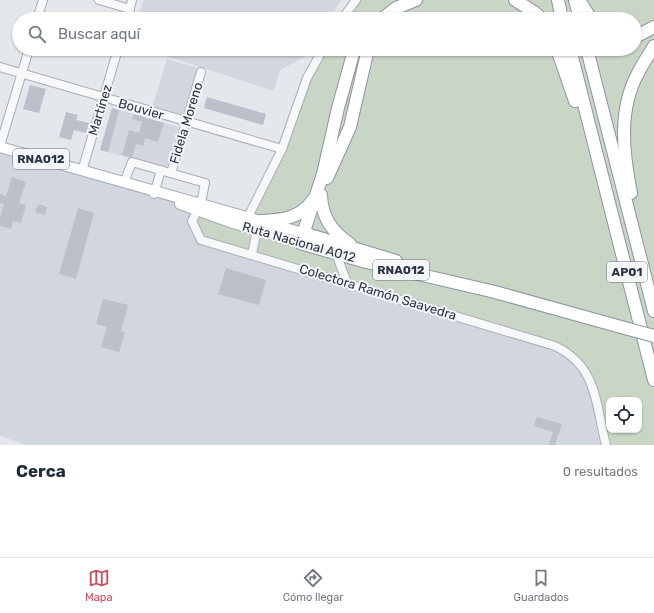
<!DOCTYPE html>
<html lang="es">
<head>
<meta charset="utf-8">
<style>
	body { margin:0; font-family:Rubik,sans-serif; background:#f2f2f3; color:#1f2937 }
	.controls { position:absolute; right:12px; bottom:12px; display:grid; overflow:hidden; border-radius:8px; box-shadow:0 1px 3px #0004 }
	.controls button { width:36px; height:36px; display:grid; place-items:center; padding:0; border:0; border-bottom:1px solid #e0e1e3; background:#fff; color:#1f2937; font:20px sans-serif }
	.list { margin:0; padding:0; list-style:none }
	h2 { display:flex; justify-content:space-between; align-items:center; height:52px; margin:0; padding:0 16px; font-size:17px }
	h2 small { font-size:13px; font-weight:400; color:#747a83 }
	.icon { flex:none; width:22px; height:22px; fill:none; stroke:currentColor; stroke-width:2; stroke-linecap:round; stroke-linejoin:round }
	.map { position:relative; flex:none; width:654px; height:445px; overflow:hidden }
	.search { position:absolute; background:#fff; box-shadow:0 1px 3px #0004; left:12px; right:12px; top:12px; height:44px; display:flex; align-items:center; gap:10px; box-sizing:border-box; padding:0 14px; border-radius:22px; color:#747a83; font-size:15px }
	.sheet { height:112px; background:#fff }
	nav { display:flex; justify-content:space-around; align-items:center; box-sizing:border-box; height:56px; border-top:1px solid #e0e1e3; background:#fff; font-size:11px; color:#747a83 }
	nav a { display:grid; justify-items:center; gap:2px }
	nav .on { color:#d1495b }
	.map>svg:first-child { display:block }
</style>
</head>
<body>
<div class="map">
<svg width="654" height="445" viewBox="0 0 654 445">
	<rect width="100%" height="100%" fill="#e4e7ec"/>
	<g fill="#d2d6de">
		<polygon points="143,0 341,0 330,19 138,19"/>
		<polygon points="145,49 312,49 303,58 280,70 274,91"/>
		<polygon points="167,59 197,68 182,117 152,108"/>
		<polygon points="112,108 178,127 167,168 100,150"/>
		<polygon points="0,147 155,190 569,353 591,382 603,445 27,445 0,436"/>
	</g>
	<path fill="#c9d6c5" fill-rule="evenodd" d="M356 0H654V445H606L591 382 569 353 201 240 192 221 198 210 248 217 323 49H635V19H342ZM609 400H639V430H609Z"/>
	<g fill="#bbc0ca">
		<polygon points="30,85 46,89 39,113 23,109"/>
		<polygon points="207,97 266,114 263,125 204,108"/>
		<polygon points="112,108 119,111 108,152 100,150"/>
		<polygon points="66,112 78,115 76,120 89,123 86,133 74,130 71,140 59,137"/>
		<polygon points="134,114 164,123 158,142 145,138 143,146 136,144 132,157 129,157 122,155 129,130 139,133 142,122 132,119"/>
		<polygon points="12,177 26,182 19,203 26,205 21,223 13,221 11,229 0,226 0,217 4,204 0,203 0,194 6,196"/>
		<polygon points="38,204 47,207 45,215 35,212"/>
		<polygon points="78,208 94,213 76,279 59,274"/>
		<polygon points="226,268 266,280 259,305 218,294"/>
		<polygon points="103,299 128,305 121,331 125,332 119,352 101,347 107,327 96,324"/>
		<polygon points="537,417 562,424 555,445 549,445 553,432 534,426"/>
	</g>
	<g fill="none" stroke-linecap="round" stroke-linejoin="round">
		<polyline stroke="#bfc3cb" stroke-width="12" stroke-dasharray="12 6" stroke-linecap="butt" points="347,107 349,98"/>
		<defs>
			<g id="minor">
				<polyline points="99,0 130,9"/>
				<polyline points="37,19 43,0"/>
				<polyline points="127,19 132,0"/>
				<polyline points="342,19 356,0"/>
				<polyline points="0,67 282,149"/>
				<polyline points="0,146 29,49"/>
				<polyline points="82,171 118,49"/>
				<polyline points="171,173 201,72"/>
				<path d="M124 183 132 162 205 183 201 203 192 221 201 240 555 346C598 367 595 403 606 445"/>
				<polyline points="154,194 161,170"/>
				<polyline points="248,217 282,149 307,78 323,49"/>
				<polyline points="336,253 347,283"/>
				<polyline points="252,254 257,230"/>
			</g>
			<g id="major">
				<polyline points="0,147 303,233"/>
				<polyline points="180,204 233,223 300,243"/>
			</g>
			<g id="highway">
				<polyline points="515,0 534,12 542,19"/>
				<polyline points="558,0 562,19"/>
				<polyline points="575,0 580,19"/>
				<polyline points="579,0 591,19"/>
				<polyline points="382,19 396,8 416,0"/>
				<polyline points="635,35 639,35 654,27"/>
				<polyline points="557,49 575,101"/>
				<polyline points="570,49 654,380"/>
				<polyline points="587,49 654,311"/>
				<polyline points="353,54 338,108 323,174 300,243 366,262 495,292 621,327"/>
				<polyline points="327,178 350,127 368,49"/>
				<path d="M631 193C623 153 618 110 638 73 643 63 649 55 654 46"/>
				<path d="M321 195C322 217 331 231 350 244"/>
				<path d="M261 221C281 220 300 219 313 200"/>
				<polyline points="303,233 396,261"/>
			</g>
		</defs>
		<use href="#minor" stroke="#a9aeb7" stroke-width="10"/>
		<use href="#major" stroke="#a3abb8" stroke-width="12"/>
		<use href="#highway" stroke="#8b94a3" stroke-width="14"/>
		<use href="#minor" stroke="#f7f8fa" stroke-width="8"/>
		<use href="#major" stroke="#fff" stroke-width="10"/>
		<use href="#highway" stroke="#fff" stroke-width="12"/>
		<defs>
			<polyline id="highway-bridge" points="621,327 654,336"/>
		</defs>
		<use href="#highway-bridge" stroke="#8b94a3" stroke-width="14" stroke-linecap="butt"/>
		<use href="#highway-bridge" stroke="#fff" stroke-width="12"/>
	</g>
	<g text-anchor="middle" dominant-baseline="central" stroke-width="4" stroke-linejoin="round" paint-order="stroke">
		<g fill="#f4f6f9" stroke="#676e7b" stroke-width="1">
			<rect x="13" y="149" width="56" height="20" rx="3"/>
			<rect x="373" y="260" width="56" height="20" rx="3"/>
			<rect x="607" y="262" width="40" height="20" rx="3"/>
		</g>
		<g font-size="12" font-weight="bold" fill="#2b3445">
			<text x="41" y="159">RNA012</text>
			<text x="401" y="270">RNA012</text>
			<text x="627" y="272">AP01</text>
		</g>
		<g font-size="13" fill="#2b3445" stroke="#f4f6f9">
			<text transform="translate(141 109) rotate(16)">Bouvier</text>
			<text transform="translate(100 110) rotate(-73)">Martínez</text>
			<text transform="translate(186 123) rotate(-73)">Fidela Moreno</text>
			<text transform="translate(299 242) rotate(16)">Ruta Nacional A012</text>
			<text transform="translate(378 292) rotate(17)">Colectora Ramón Saavedra</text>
		</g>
	</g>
</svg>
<div class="controls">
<button><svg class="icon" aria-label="locate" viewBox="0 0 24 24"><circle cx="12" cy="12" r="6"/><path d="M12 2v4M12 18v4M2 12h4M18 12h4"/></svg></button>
</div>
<div class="search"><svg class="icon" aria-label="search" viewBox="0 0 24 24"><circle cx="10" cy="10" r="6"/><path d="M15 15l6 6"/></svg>Buscar aquí</div>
</div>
<section class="sheet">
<h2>Cerca<small>0 resultados</small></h2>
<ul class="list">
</ul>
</section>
<nav>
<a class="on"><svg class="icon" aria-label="map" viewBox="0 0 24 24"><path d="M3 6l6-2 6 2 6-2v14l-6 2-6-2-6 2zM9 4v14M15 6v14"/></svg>Mapa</a>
<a><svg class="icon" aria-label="directions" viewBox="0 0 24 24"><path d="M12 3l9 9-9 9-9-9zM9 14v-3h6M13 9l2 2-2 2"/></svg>Cómo llegar</a>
<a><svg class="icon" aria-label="saved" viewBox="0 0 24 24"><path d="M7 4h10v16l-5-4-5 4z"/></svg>Guardados</a>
</nav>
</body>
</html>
